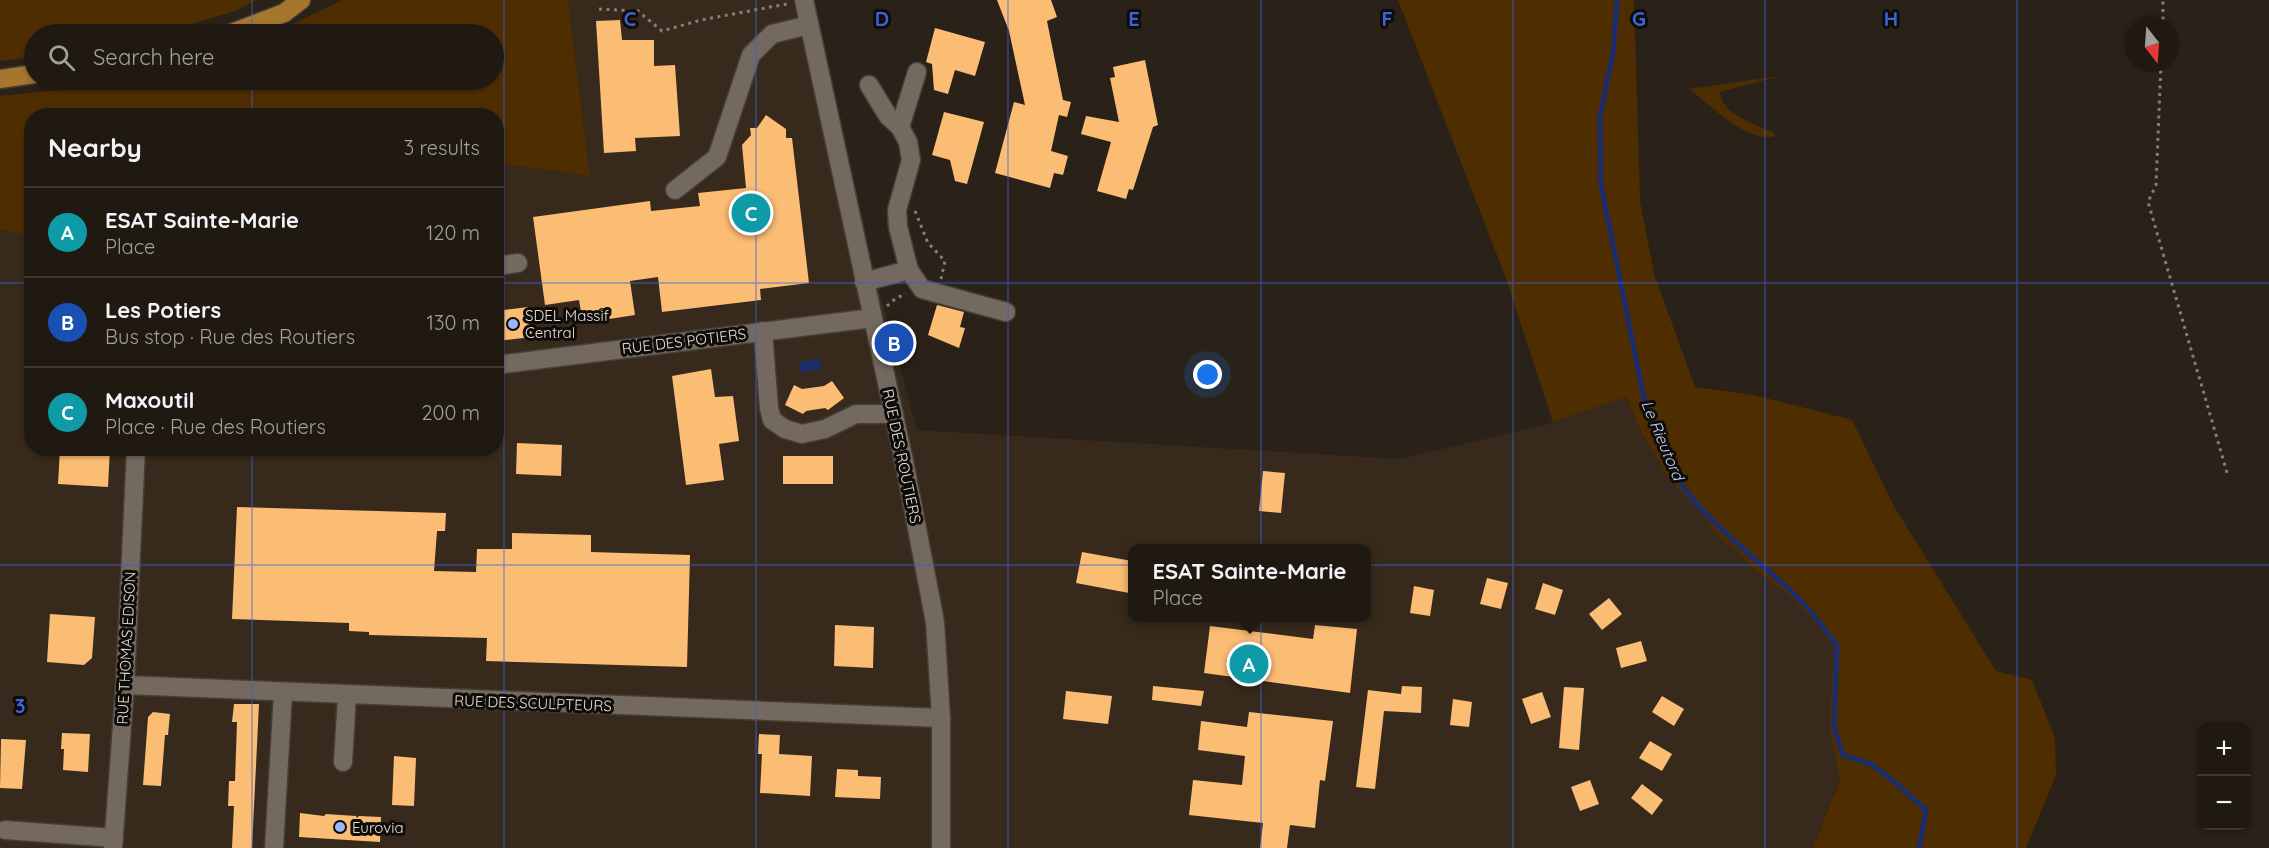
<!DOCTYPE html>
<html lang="en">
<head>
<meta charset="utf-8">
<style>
	body { margin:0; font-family:Quicksand,sans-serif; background:#28221b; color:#f1f3f6 }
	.controls { position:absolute; right:18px; bottom:18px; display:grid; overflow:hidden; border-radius:12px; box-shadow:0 2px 4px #0004 }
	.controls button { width:54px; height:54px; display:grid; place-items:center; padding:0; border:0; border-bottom:2px solid #3d3832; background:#201912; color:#f1f3f6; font:30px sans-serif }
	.compass { position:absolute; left:2125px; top:18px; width:54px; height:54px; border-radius:50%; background:#201912; box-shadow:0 2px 4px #0004; rotate:163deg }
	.you { position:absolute; left:1208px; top:375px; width:21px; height:21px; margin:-15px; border:4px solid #fff; border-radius:50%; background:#1a73e8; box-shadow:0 0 0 9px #1a73e833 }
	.badge { display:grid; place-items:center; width:39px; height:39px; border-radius:50%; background:#7c3aed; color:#fff; font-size:20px; font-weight:700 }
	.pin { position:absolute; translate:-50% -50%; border:3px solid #fff; box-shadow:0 2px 6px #0006 }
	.popup { position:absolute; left:1128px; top:544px; width:243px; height:78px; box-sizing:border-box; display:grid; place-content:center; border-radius:12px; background:#201912; filter:drop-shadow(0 2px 4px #0005); font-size:20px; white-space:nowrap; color:#a2a09f }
	.popup b { font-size:22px; color:#f1f3f6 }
	.popup::after { content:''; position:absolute; left:50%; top:100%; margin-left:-12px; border:12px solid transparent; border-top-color:#201912 }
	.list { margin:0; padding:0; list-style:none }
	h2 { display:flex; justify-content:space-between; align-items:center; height:78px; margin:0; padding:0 24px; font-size:26px }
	h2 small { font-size:20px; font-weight:400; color:#a2a09f }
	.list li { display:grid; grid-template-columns:39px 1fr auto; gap:18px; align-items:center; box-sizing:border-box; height:90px; padding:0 24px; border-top:2px solid #3d3832 }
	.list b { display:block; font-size:22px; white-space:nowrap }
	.list p { margin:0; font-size:20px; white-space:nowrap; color:#a2a09f }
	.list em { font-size:20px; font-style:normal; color:#a2a09f }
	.icon { flex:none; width:33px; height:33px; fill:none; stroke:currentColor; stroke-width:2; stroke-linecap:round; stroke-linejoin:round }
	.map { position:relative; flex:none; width:2269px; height:848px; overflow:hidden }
	.search { position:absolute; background:#201912; box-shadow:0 2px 4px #0004; left:24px; top:24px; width:480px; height:66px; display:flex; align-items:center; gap:15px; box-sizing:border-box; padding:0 21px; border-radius:33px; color:#a2a09f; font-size:22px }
	.panel { position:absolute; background:#201912; box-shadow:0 2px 4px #0004; left:24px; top:108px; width:480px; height:348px; border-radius:24px }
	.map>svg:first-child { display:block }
</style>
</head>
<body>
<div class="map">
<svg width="2269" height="848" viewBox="0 0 2269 848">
	<rect width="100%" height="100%" fill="#2a2118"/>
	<path fill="#372a1c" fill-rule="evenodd" d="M568 0H800L917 430 1399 459 1548 424 1626 397 1642 433 1668 478 1752 568 1794 599 1834 646 1829 726 1843 769 1813 848H0V229L31 236 32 448H496L497 163 590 176ZM1132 548H1366V618H1132Z"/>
	<g fill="#4e2e01">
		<polygon points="0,0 256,0 238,10 158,34 34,34 34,57 0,61"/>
		<polygon points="342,0 568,0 590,176 497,163 496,116 32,116 31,236 0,229 0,96 159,80 494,80 494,34 272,34"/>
		<polygon points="1398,0 1634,0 1640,201 1654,274 1695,387 1754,395 1852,420 1895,508 1996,671 2032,680 2055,738 2056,775 2026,848 1813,848 1840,779 1829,726 1834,646 1794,599 1752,568 1736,550 1720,539 1703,515 1668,478 1642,433 1626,397 1553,422 1504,273"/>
		<path d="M1780 76 1720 92C1721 115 1757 124 1774 133L1775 136C1748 144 1709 104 1689 89Z"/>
	</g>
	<polygon fill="#1c2d6e" points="820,359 822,369 800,372 799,362"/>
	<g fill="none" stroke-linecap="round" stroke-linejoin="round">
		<path stroke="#1c2d6e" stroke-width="5" d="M1617 0 1613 53 1600 117 1601 185 1643 394C1653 424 1663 461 1683 487 1715 529 1761 562 1799 599 1813 613 1825 630 1837 645L1834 728 1843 755 1871 764 1898 785 1926 810 1919 848"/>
	</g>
	<g fill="#fbbc73">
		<polygon points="997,0 1051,0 1057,17 1047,21 1063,100 1071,102 1067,117 1059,115 1051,151 1068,156 1063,175 1054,173 1050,188 995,173 1014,102 1025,105 1009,31"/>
		<polygon points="620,20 622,40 654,40 654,66 675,65 680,136 635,138 636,151 604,153 596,21"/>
		<polygon points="935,28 985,42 975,76 955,70 948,94 934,90 932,64 926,62"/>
		<polygon points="1145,60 1158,125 1153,127 1133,190 1129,189 1126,199 1097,191 1111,142 1081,134 1086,116 1119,122 1110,78 1115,77 1113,67"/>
		<polygon points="944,112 984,122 967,184 955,181 950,160 932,155"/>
		<polygon points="766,115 786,129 786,138 792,138 809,283 760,289 761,300 662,312 658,277 630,281 635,315 583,323 579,300 545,305 533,217 650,201 651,211 700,206 698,193 746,188 742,145 751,135 750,128 757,128"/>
		<polygon points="937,305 964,312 960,327 965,328 959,348 928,335"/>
		<polygon points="528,307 532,337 496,341 496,311"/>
		<polygon points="711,369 715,397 733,396 739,441 719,444 724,480 686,485 672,376"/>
		<polygon points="832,381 844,398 828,410 825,408 806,411 803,414 785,405 794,385 802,389 824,386"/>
		<polygon points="517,443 562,445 561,476 516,474"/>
		<polygon points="60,448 110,448 108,487 58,484"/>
		<rect x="783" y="456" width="50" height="28"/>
		<polygon points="1263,471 1285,473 1281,513 1259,511"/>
		<polygon points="237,507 446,513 445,531 437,531 434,571 476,572 477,549 512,549 512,533 591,535 591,552 690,555 687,667 486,661 487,638 369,635 369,632 349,631 349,623 232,619"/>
		<polygon points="1082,552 1132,561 1129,593 1076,583"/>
		<polygon points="1487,578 1508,583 1501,609 1480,604"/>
		<polygon points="1543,583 1563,590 1555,615 1535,609"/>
		<polygon points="1414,586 1434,590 1430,616 1410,613"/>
		<polygon points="1609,598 1622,614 1602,630 1589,614"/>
		<polygon points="50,614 95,617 92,658 84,665 47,662"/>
		<polygon points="835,625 874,627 873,668 834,666"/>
		<polygon points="1315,625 1357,629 1350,693 1204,673 1210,626 1313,639"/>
		<polygon points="1641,641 1647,661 1621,668 1616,648"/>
		<polygon points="1153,686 1204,691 1201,706 1152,700"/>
		<polygon points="1402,686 1422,687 1421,713 1384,711 1375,789 1356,787 1368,690 1401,694"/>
		<polygon points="1564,687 1584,688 1579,750 1559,748"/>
		<polygon points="1066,691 1112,696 1108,724 1063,719"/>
		<polygon points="1542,692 1551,717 1531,724 1522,699"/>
		<polygon points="1662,696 1684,709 1674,726 1652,712"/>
		<polygon points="1453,699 1472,702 1469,727 1450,725"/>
		<polygon points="234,704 259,704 252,848 232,848 234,806 228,806 229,781 235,781 237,722 232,722"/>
		<polygon points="153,712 170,714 168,735 165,735 161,786 143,785 148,717"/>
		<polygon points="1249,712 1333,721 1325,781 1320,780 1315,828 1290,825 1287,848 1260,848 1263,823 1189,815 1193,780 1242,785 1245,756 1198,750 1201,721 1247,727"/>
		<polygon points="62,733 90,734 88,772 63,770 64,749 61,749"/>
		<polygon points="759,734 780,735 779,754 812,756 810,796 760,793 762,754 758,754"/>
		<polygon points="1,739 26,740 22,789 0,788"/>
		<polygon points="1650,741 1672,754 1662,771 1639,758"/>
		<polygon points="394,756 416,758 414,806 392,805"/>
		<polygon points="837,769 858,770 858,776 881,777 880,799 835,797"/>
		<polygon points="1590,780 1599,804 1580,811 1571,787"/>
		<polygon points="1642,784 1663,800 1652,815 1631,798"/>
		<polygon points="300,813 324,816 326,814 356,816 357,818 359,816 381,817 380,842 299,837"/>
	</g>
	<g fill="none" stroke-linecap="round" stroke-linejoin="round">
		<defs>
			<g id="minor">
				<polyline points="804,0 904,461 935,622 941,718 941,848"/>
				<polyline points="900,127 917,72"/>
				<polyline points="675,190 717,157 751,55 772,34 809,25"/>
				<polyline points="496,266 518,263"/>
				<polyline points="909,270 922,289 1006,312"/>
				<polyline points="864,282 909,270 898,227 897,210 911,160 908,142 900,127 888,116 869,85"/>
				<polyline points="763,331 769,408 772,420 785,429 802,434 825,429 856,414 894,414"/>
				<polyline points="496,365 873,318"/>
				<polyline points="125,685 941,718"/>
				<polyline points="343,762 347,695"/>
				<polyline points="5,830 114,838"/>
				<polyline points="113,848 125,685 136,448"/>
				<polyline points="274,848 283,693"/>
			</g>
			<g id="major">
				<polyline points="229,34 284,13 301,0"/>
				<polyline points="0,79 34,74"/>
			</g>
		</defs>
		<use href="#minor" stroke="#453e37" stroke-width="21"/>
		<use href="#major" stroke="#453e37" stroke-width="21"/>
		<g stroke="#867f77" stroke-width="3" stroke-dasharray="3 4.5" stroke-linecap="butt">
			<polyline points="599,9 638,11 662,31 701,20 787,4"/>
			<polyline points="2163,27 2163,0"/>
			<polyline points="2161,63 2156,185 2148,202 2228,476"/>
			<polyline points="915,211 928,243 945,261 941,279"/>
			<polyline points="887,306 896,298 906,294"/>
		</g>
		<use href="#minor" stroke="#73695e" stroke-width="18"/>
		<use href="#major" stroke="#a5762c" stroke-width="18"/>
	</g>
	<path fill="none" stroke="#3b64d8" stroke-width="1.5" stroke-opacity="0.55" d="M252 0V34M504 0V848M756 0V848M1008 0V848M1261 0V848M1513 0V848M1765 0V848M2017 0V848M252 80V116M0 283H32M496 283H2269M252 448V848M0 565H2269"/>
	<g fill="#9ab5fd" stroke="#0f0b08" stroke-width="2">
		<circle cx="513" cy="324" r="6"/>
		<circle cx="340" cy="827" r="6"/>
	</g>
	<g text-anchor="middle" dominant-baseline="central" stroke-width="6" stroke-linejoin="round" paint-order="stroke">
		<g font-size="15" fill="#e5e0d9" stroke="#0f0b08" text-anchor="start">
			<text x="525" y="315">SDEL Massif<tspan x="525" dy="17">Central</tspan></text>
			<text x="352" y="827">Eurovia</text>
		</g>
		<g font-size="15" fill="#e5e0d9" stroke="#0f0b08">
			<text transform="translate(684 341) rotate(-7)">RUE DES POTIERS</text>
			<text transform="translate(902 456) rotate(78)">RUE DES ROUTIERS</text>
			<text transform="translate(126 648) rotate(-87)">RUE THOMAS EDISON</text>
			<text transform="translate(533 703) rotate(2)">RUE DES SCULPTEURS</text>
		</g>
		<g font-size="16" font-style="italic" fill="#c6d5fd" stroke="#0f0b08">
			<text transform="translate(1663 440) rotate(67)">Le Rieutord</text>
		</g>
	</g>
	<g font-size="20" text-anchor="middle" font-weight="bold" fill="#3b64d8" stroke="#0f0b08" stroke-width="6" stroke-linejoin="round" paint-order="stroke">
		<text x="630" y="26">C</text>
		<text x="882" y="26">D</text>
		<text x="1134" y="26">E</text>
		<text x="1387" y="26">F</text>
		<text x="1639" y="26">G</text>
		<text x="1891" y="26">H</text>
		<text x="20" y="713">3</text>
	</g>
</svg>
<div class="controls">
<button>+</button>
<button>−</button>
</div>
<svg class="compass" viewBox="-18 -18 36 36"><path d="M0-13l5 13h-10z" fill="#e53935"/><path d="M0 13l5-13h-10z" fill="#a2a09f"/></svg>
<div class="you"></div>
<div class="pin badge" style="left:1249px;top:664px;background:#0f9aa8">A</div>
<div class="popup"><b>ESAT Sainte-Marie</b>Place</div>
<div class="pin badge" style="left:894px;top:343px;background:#1a4fb4">B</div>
<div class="pin badge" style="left:751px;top:213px;background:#0f9aa8">C</div>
<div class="search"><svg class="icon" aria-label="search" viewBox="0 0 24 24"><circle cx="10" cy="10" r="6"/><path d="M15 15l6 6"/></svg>Search here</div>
<section class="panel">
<h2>Nearby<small>3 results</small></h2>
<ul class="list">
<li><span class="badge" style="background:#0f9aa8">A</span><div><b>ESAT Sainte-Marie</b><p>Place</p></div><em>120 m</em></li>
<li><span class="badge" style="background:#1a4fb4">B</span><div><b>Les Potiers</b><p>Bus stop · Rue des Routiers</p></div><em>130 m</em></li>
<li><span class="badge" style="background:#0f9aa8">C</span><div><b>Maxoutil</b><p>Place · Rue des Routiers</p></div><em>200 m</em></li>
</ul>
</section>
</div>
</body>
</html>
